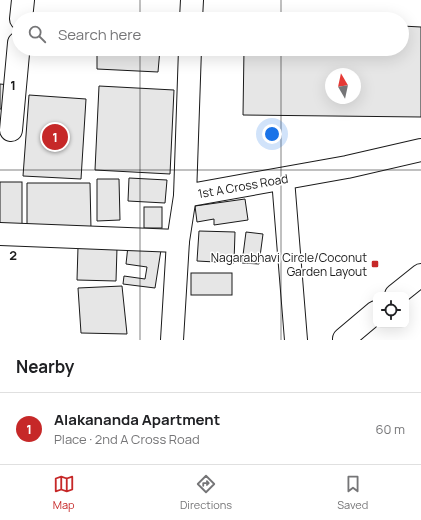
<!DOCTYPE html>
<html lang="en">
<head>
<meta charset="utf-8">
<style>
	body { margin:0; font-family:Manrope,sans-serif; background:#f6f6f6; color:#202124 }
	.controls { position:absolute; right:12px; bottom:12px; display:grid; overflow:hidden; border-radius:8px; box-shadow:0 4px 16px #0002 }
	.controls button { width:36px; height:36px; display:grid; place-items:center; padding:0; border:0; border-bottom:1px solid #e0e0e0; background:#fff; color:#202124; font:20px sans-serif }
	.compass { position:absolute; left:325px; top:68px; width:36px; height:36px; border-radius:50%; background:#fff; box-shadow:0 4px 16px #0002; rotate:351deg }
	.you { position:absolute; left:272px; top:134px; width:14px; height:14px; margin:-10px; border:3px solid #fff; border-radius:50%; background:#1a73e8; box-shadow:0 0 0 6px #1a73e833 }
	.badge { display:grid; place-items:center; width:26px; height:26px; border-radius:50%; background:#c62828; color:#fff; font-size:13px; font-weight:700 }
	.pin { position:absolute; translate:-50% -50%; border:2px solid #fff; box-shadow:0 1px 4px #0006 }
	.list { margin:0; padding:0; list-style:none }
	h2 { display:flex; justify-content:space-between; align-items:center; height:52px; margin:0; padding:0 16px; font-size:17px }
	h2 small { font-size:13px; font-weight:400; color:#757577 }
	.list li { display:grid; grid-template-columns:26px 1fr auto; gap:12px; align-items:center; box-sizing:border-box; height:72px; padding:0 16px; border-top:1px solid #e0e0e0 }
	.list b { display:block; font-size:15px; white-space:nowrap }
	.list p { margin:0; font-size:13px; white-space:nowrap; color:#757577 }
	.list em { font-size:13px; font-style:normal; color:#757577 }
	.icon { flex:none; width:22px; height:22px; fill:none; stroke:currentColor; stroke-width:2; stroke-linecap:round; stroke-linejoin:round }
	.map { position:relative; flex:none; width:421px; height:340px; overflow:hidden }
	.search { position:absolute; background:#fff; box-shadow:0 4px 16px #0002; left:12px; right:12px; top:12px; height:44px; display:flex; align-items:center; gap:10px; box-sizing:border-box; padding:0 14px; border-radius:22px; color:#757577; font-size:15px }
	.sheet { height:124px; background:#fff }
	nav { display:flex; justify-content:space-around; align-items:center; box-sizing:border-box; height:56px; border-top:1px solid #e0e0e0; background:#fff; font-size:11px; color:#757577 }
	nav a { display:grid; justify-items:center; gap:2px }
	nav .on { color:#c62828 }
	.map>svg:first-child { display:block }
</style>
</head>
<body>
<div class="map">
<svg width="421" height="340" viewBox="0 0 421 340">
	<rect width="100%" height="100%" fill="#fff"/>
	<g fill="#e6e6e6" stroke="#1a1a1a" fill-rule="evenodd">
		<path d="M402 26 421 27V117L243 115 244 49H402ZM331 74H355V98H331Z"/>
		<polygon points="130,49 160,49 158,72 97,69 97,52 130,54"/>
		<polygon points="0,84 9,85 6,109 0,109"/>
		<polygon points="99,86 174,90 170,174 95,170"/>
		<polygon points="29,95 86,99 81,179 23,176"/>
		<polygon points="129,178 167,180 165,203 128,201"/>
		<polygon points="97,179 119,179 120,220 97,221"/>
		<rect x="0" y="182" width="22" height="44"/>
		<polygon points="27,183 90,183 91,229 27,229"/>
		<polygon points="245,199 248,220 214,225 214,219 197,222 195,206"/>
		<rect x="144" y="207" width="18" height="21"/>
		<polygon points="199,231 235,232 234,263 197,261"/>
		<polygon points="246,232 263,234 259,264 242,263"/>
		<polygon points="128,246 161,250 155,288 123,284 124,276 145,279 147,267 126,264"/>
		<polygon points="78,247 117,248 116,281 77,280"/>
		<rect x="191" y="273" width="41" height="22"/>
		<polygon points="122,286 127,334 81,333 78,288"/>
	</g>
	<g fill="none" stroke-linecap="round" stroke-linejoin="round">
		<defs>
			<g id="minor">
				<polyline points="21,19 23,0"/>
				<polyline points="191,19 192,0"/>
				<polyline points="190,49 185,196 347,167 421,150"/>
				<polyline points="11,130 19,43"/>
				<polyline points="283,179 296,340"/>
				<polyline points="0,234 178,241"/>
				<polyline points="172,340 178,241 185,196"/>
			</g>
			<g id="major">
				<polyline points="396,295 421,275"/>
				<polyline points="344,339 376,312"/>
			</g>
		</defs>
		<use href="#minor" stroke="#1a1a1a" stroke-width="24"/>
		<use href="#major" stroke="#1a1a1a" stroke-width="24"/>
		<use href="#minor" stroke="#fff" stroke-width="22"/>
		<use href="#major" stroke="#fff" stroke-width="22"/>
	</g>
	<path fill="none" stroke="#1a1a1a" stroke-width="1" stroke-opacity="0.55" d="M140 0V19M281 0V19M140 49V340M281 49V340M0 170H421"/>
	<rect fill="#c62828" stroke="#fff" stroke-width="1.5" x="371" y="260" width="8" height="8" rx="2"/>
	<g text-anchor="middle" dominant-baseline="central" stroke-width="3" stroke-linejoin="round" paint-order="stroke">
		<g font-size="12" fill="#1a1a1a" stroke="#fff">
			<text transform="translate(243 186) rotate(-10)">1st A Cross Road</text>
		</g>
		<g font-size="12" fill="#1a1a1a" stroke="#fff" text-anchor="end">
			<text x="367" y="257">Nagarabhavi Circle/Coconut<tspan x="367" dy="14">Garden Layout</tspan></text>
		</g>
	</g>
	<g font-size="13" text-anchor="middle" font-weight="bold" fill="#1a1a1a" stroke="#fff" stroke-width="3" stroke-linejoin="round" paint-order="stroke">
		<text x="13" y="90">1</text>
		<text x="13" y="260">2</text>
	</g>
</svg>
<div class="controls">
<button><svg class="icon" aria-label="locate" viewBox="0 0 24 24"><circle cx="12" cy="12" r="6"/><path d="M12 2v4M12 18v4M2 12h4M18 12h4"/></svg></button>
</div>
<svg class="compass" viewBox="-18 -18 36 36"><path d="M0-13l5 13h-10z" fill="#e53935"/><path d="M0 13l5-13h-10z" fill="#757577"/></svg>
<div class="you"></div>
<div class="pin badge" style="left:55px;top:137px">1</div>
<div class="search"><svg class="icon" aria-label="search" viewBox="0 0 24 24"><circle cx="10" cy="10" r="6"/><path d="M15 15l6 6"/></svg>Search here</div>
</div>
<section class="sheet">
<h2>Nearby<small></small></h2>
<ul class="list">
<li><span class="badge">1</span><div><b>Alakananda Apartment</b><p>Place · 2nd A Cross Road</p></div><em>60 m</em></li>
</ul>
</section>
<nav>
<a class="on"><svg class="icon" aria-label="map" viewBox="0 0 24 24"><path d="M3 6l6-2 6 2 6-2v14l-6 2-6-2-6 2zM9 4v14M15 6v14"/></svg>Map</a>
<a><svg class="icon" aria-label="directions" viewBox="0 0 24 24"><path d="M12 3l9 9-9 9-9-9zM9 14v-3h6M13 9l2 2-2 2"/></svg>Directions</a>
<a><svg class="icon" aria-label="saved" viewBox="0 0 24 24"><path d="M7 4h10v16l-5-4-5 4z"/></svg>Saved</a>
</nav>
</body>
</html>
